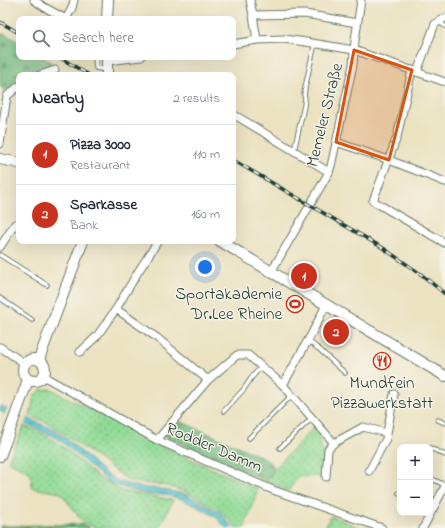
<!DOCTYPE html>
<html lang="en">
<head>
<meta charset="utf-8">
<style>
	body { margin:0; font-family:"Indie Flower",sans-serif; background:#f6f6f7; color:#1f2937 }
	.controls { position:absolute; right:12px; bottom:12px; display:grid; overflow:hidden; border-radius:8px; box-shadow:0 4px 16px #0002 }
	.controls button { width:36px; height:36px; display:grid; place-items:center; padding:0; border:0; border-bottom:1px solid #e0e1e3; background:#fff; color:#1f2937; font:20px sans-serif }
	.you { position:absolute; left:205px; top:267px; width:14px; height:14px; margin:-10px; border:3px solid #fff; border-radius:50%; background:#1a73e8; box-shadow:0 0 0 6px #1a73e833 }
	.badge { display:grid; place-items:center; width:26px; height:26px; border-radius:50%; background:#c8321e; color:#fff; font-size:13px; font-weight:700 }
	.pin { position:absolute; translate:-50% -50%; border:2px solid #fff; box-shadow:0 1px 4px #0006 }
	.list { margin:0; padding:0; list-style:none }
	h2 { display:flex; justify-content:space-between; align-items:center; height:52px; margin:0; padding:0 16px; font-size:17px }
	h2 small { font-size:13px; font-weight:400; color:#747a83 }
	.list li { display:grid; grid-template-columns:26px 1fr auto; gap:12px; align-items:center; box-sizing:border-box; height:60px; padding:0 16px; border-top:1px solid #e0e1e3 }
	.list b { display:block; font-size:15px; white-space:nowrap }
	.list p { margin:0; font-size:13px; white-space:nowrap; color:#747a83 }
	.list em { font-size:13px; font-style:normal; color:#747a83 }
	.icon { flex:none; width:22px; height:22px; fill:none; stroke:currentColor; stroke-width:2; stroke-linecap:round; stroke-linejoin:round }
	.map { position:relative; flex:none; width:445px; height:528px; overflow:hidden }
	.search { position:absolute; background:#fff; box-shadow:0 4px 16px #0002; left:16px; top:16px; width:220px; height:44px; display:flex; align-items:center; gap:10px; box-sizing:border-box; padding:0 14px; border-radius:8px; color:#747a83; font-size:15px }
	.panel { position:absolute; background:#fff; box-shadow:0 4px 16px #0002; left:16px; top:72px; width:220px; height:172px; border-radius:8px }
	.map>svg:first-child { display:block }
</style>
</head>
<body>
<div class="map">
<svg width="445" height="528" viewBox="0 0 445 528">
	<defs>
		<pattern id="grass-dots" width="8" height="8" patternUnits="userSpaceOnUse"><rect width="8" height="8" fill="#91db97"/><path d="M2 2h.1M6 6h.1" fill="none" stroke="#76b37c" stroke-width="1.8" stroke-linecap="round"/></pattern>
		<pattern id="forest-firs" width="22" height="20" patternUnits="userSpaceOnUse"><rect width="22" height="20" fill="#74bb80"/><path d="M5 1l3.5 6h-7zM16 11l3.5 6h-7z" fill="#5f996a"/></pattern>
		<pattern id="water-waves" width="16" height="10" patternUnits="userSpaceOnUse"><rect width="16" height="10" fill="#5ac6d2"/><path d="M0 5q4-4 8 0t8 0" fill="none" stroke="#4aa2ab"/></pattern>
	</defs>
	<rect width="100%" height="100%" fill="#f7f3e8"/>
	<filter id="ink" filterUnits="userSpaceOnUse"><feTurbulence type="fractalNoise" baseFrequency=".025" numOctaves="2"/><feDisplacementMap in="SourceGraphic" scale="8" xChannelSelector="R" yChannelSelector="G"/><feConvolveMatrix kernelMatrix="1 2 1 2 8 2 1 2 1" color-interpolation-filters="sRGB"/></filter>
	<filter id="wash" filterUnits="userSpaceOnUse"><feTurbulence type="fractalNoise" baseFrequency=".012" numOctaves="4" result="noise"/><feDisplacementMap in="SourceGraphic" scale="16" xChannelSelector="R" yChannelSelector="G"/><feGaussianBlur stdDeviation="0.9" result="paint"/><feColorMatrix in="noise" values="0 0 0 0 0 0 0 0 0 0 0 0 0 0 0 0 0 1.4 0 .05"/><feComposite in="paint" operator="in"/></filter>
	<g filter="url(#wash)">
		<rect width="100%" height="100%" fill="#eae2c1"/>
		<g fill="url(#grass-dots)" stroke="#588c66">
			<polygon points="51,389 157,444 258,489 244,528 236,528 219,510 186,492 167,486 129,481 66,435 48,423 30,416 34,396 40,390"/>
			<path d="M316 425 324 434 319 443C326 455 325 463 324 476L298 477 288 491 266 481 275 468Z"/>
			<polygon points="24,426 44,434 66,449 98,477 122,491 173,500 159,528 96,528 83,522 61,493 32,488 31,473 8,461"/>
			<polygon points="331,516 361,528 325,528"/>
		</g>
		<g fill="url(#forest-firs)" stroke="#4a7c5a">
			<polygon points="3,33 19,42 19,57 42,57 51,62 47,67 32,75 19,75 19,82 4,91 0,86 0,38"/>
			<polygon points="177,420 265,458 275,468 266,481 164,436"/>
			<polygon points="82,524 90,528 0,528 0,526"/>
		</g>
		<polygon fill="url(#water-waves)" stroke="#3c8283" points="0,405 5,408 52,429 66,438 106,474 116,480 127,484 140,487 159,489 185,494 219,512 233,528 226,528 215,516 182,499 166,495 149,494 131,490 110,483 62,442 51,435 28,425 0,411"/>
		<polygon fill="#eae2c1" points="8,407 28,416 24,425 4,416"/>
	</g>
	<g filter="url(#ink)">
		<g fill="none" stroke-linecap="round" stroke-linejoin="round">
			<defs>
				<g id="lane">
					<polyline points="439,22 445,26"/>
					<polyline points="95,57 96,68 106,70"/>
					<polyline points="294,151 304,106 305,98 304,95 305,88 315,43"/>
					<polyline points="0,255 47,285"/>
					<polyline points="0,298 32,320"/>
					<polyline points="308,341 319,349 345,373"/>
					<polyline points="224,411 244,389 252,377 261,367"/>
					<polyline points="438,420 445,423"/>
					<polyline points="249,438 292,395"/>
					<polyline points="280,448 312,418"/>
					<polyline points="430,448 445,455"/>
					<polyline points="430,478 445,485"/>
					<polyline points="399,493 400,493"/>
				</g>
				<g id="street">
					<polyline points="34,0 44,7 66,19 72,8 74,0"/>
					<polyline points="250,0 253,15 257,40"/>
					<polyline points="253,15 305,14 357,23"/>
					<polyline points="233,44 257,40 284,39 306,42 354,50 445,82"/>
					<polyline points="107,61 141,57"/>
					<polyline points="412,70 397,137 373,201 445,243"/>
					<polyline points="417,72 435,24 445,18"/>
					<polyline points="40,75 55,70"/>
					<polyline points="233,114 329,172"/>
					<polyline points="336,142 389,160 445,182"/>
					<polyline points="0,144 7,96 19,86"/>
					<polyline points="0,247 15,224"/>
					<polyline points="271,272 310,205 329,172 331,166 353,65 355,40 361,0"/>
					<polyline points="116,309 156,337 208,380"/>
					<polyline points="0,347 24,363"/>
					<polyline points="80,352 97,336 116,309 138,272 158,241"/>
					<polyline points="43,376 157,440 273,490 382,528"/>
					<polyline points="283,385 312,333 326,305"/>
					<polyline points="157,440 208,380 237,355 248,355 283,385 334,443 363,427 387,433"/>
					<polyline points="369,471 386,439 394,394"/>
					<polyline points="326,477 328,449 334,443"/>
					<polyline points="423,528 445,486"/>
				</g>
				<g id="secondary">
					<polyline points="107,19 108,0"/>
					<polyline points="107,57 107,75"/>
					<polyline points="0,159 19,163"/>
					<polyline points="220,241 445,376"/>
					<circle cx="34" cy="370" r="11"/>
					<polyline points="39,359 83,241"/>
					<polyline points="0,456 14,419 28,380"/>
				</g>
			</defs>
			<use href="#lane" stroke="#667765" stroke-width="5.5"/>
			<use href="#street" stroke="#667765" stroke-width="9"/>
			<use href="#secondary" stroke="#667765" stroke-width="12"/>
			<use href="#lane" stroke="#fff" stroke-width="3.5"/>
			<use href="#street" stroke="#fff" stroke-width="7"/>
			<use href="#secondary" stroke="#fff" stroke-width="10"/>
			<defs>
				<g id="rail">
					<polyline points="0,22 19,33"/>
					<polyline points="59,57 89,75"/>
					<polyline points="233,160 383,248 422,275 445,294"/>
				</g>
			</defs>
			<use href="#rail" stroke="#1f3d34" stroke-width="3.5"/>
			<use href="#rail" stroke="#f7f3e8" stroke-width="2" stroke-dasharray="6" stroke-linecap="butt"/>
		</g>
	</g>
	<path fill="#d45610" fill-opacity="0.2" stroke="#d45610" stroke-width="3" stroke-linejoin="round" d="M354 50 412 70 389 160 336 142Z"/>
	<defs>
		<symbol id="stadium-ring" viewBox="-11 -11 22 22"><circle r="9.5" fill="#f7f3e8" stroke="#c8321e" stroke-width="1.5"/><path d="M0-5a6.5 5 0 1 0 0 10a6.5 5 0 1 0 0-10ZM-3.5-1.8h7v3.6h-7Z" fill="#c8321e"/></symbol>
		<symbol id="restaurant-ring" viewBox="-11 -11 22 22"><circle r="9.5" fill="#f7f3e8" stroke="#c8321e" stroke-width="1.5"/><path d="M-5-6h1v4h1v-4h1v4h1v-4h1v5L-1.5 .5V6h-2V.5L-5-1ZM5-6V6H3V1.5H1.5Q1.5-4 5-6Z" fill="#c8321e"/></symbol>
	</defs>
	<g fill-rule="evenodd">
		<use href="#stadium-ring" x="285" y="294" width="20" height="20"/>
		<use href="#restaurant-ring" x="372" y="351" width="20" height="20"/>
	</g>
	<g text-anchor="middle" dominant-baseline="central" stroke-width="3" stroke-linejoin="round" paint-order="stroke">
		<g font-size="17" fill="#1f3d34" stroke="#f7f3e8">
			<text transform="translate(325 115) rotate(-76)">Memeler Straße</text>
			<text transform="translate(214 448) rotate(23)">Rodder Damm</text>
		</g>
		<g font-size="17" fill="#1f3d34" stroke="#f7f3e8" text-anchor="end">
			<text x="282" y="294">Sportakademie<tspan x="282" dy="20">Dr.Lee Rheine</tspan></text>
			<text x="382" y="383" text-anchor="middle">Mundfein<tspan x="382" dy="20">Pizzawerkstatt</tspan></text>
		</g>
	</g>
</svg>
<div class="controls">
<button>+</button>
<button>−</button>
</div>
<div class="you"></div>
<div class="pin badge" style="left:304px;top:276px">1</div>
<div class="pin badge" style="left:336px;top:332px">2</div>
<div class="search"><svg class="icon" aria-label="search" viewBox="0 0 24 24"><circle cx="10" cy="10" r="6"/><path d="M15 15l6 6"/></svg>Search here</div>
<section class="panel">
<h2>Nearby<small>2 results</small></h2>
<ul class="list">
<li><span class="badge">1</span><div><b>Pizza 3000</b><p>Restaurant</p></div><em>110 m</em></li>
<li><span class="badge">2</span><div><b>Sparkasse</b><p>Bank</p></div><em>160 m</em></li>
</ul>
</section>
</div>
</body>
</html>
